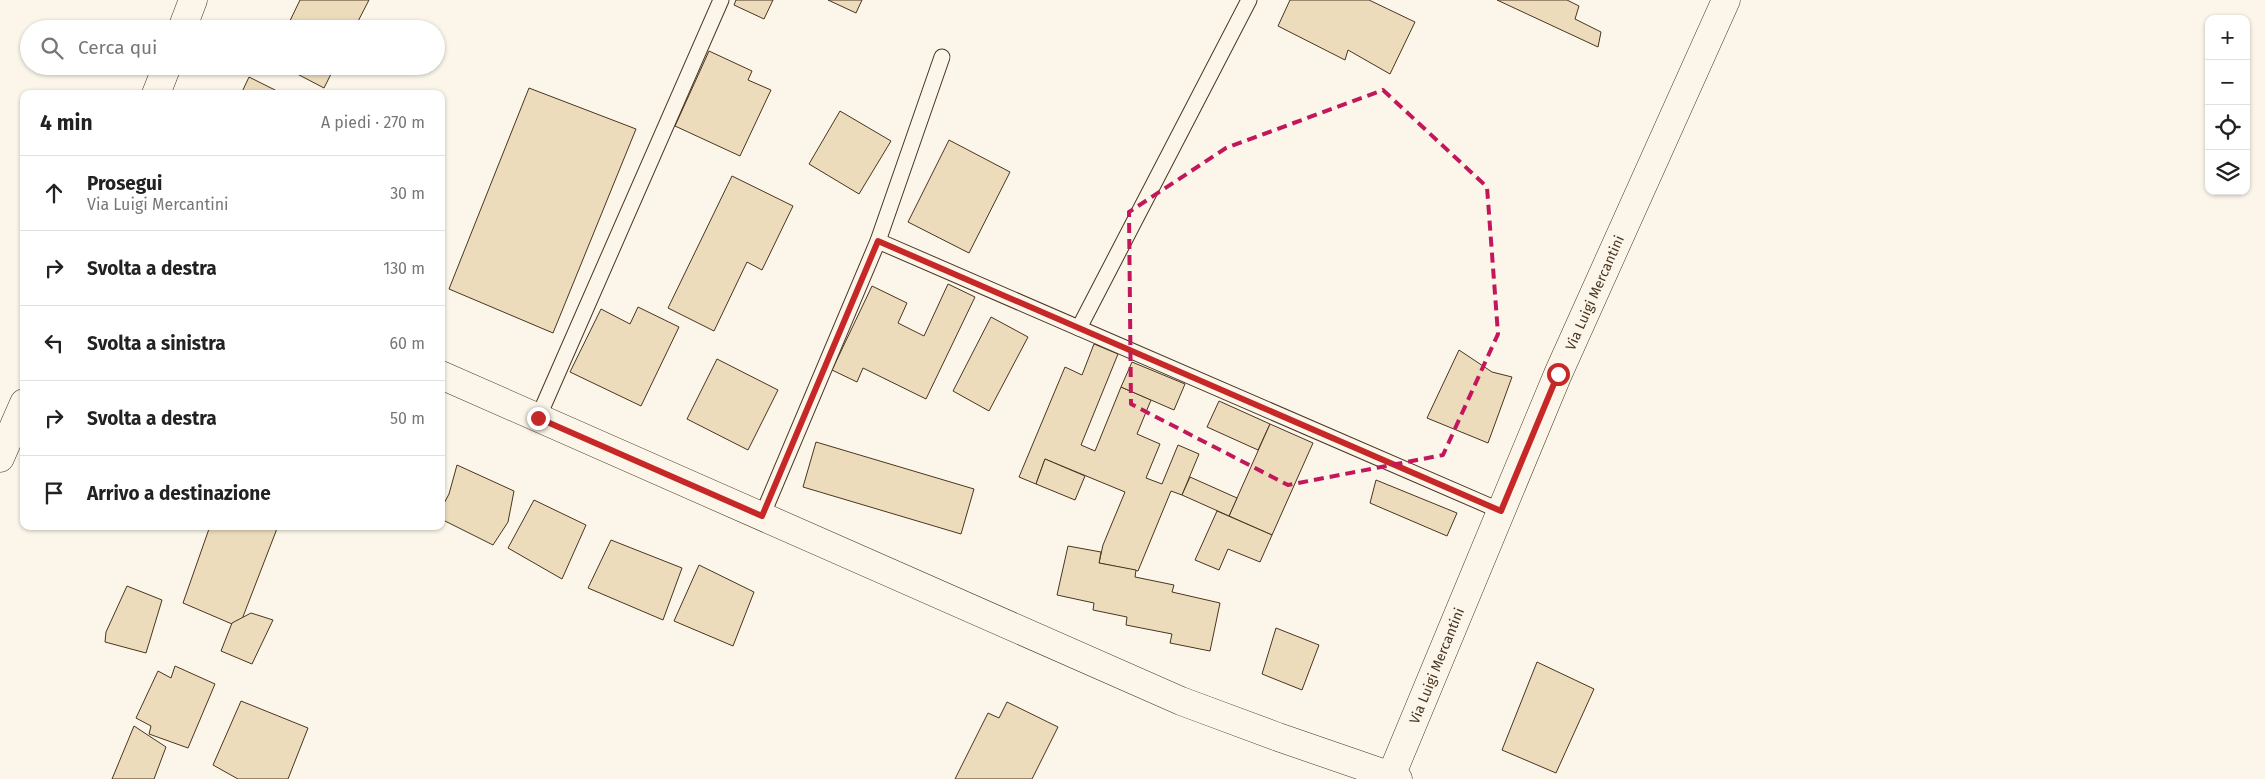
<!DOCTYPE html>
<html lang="it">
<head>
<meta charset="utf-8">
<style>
	body { margin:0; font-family:"Fira Sans",sans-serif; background:#f2f2f2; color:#222 }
	.controls { position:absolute; right:15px; top:15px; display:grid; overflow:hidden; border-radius:10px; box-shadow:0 1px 4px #0004 }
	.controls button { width:45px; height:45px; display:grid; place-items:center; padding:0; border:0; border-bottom:1px solid #e0e0e0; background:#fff; color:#222; font:25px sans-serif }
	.stop { position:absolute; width:15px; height:15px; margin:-11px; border:4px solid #c62828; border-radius:50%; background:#fff }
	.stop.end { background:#c62828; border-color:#fff; box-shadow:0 1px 5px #0008 }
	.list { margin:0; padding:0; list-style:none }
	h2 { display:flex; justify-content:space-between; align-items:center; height:65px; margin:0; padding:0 20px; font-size:21px }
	h2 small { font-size:16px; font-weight:400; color:#767676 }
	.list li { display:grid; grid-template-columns:32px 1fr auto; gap:15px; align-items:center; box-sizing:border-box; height:75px; padding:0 20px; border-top:1px solid #e0e0e0 }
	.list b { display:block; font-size:19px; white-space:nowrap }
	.list p { margin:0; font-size:16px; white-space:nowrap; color:#767676 }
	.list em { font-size:16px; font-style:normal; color:#767676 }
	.icon { flex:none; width:28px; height:28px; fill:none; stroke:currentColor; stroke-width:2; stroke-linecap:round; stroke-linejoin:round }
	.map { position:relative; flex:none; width:2265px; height:779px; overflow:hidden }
	.search { position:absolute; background:#fff; box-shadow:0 1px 4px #0004; left:20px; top:20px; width:425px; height:55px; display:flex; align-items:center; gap:12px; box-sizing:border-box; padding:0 18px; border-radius:28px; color:#767676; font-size:19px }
	.panel { position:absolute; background:#fff; box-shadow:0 1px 4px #0004; left:20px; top:90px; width:425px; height:440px; border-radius:10px }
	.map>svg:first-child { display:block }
</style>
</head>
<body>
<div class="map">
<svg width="2265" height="779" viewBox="0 0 2265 779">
	<rect width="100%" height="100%" fill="#fbf6e9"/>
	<g fill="#ecdcbc" stroke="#4a3520">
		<polygon points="300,0 369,0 354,29 286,29"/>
		<polygon points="736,0 773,0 764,19 734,5"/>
		<polygon points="828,0 862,0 856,13"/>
		<polygon points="1290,0 1369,0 1415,22 1390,74 1348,50 1345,60 1278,26"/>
		<polygon points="1497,0 1567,0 1579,6 1575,19 1601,32 1598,47"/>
		<polygon points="709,51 752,71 748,80 771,90 740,156 675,126"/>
		<polygon points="282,66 335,66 324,88"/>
		<polygon points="249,77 283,94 241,94"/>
		<polygon points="529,88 636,129 553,333 449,289"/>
		<polygon points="840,111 891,141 859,194 809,164"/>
		<polygon points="949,140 1010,172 969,253 908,222"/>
		<polygon points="732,176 793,206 762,270 747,262 714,331 668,308"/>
		<polygon points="948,284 975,297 926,399 863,368 857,382 832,370 872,286 907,303 898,323 924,336"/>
		<polygon points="638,307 679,327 641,406 570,372 601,309 630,324"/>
		<polygon points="991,317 1028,337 989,411 953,391"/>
		<polygon points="1094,344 1118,354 1081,445 1095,451 1121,387 1151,400 1137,434 1160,444 1146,478 1162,484 1178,445 1199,454 1182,495 1171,491 1138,571 1099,563 1103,545 1125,492 1045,459 1036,484 1019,477 1065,367 1082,375"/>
		<polygon points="1459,350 1492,372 1512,377 1488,443 1427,418"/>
		<polygon points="717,359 778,390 748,450 687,419"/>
		<polygon points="1132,362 1185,384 1174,410 1121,387"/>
		<polygon points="1219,401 1270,424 1258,450 1207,427"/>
		<polygon points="1270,424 1313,443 1272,535 1229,516"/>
		<polygon points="816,442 974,489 961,534 803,487"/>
		<polygon points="1045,459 1085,476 1075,500 1036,484"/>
		<polygon points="457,465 514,491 508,522 493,545 441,519 441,509 449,494"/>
		<polygon points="1190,477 1237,498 1229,516 1182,495"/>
		<polygon points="1376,480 1457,513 1447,536 1370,503"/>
		<polygon points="534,500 586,525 562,579 508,548"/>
		<polygon points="1217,511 1272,535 1260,562 1228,549 1219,570 1195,560"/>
		<polygon points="210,526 278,526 239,627 183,603"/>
		<polygon points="611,540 682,568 663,620 588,588"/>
		<polygon points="1068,546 1101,552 1099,563 1136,570 1135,577 1174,585 1172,592 1220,603 1210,651 1170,643 1172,634 1126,625 1127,617 1093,610 1094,603 1057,595"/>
		<polygon points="699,565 754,592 733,646 674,621"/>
		<polygon points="127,586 162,600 146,653 105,642 106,632"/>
		<polygon points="251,613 273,620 252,664 221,651 232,623"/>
		<polygon points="1276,628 1319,645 1302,690 1262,674"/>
		<polygon points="1537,662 1594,689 1556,773 1502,750"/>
		<polygon points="175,666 215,684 188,748 149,734 151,726 136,718 158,671 171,678"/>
		<polygon points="241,701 308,728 288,779 238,779 213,765"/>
		<polygon points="1007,702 1058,727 1032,779 955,779 988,713 999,718"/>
		<polygon points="134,726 166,747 154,779 112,779"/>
	</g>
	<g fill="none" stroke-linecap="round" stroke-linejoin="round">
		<defs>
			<g id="service">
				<polyline points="878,241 942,57"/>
				<polyline points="1079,328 1249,0"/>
				<polyline points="538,418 721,0"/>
				<polyline points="762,516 878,241 1501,511"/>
			</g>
			<g id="minor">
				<polyline points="182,29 193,0"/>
				<polyline points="156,94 167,66"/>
				<polyline points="441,375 1181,701 1278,737 1391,776"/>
				<polyline points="0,458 24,403"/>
				<polyline points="1398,779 1391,776 1558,374 1726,0"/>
			</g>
		</defs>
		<use href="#service" stroke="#4a3520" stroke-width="17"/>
		<use href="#minor" stroke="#4a3520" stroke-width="29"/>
		<use href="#service" stroke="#fbf6e9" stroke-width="15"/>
		<use href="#minor" stroke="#fbf6e9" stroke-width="28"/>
	</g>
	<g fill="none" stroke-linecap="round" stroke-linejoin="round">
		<polyline stroke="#c62828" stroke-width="6" points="538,418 762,516 878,241 1501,511 1558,374"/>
	</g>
	<path fill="none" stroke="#c2185b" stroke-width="4" stroke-dasharray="10 6" stroke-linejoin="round" d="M1383 90 1487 187 1498 334 1443 455 1288 485 1131 404 1129 212 1226 148Z"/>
	<g text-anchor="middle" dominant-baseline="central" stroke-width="4" stroke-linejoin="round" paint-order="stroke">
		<g font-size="14" fill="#4a3520" stroke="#fbf6e9">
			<text transform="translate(1595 293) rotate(-66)">Via Luigi Mercantini</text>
			<text transform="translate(1437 666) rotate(-68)">Via Luigi Mercantini</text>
		</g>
	</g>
</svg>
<div class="controls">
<button>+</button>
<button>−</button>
<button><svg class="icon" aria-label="locate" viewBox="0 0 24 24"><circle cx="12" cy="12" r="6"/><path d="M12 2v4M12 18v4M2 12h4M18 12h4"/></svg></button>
<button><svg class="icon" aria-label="layers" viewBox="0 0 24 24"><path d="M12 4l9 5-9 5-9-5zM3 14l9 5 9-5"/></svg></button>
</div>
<div class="stop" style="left:1558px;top:374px"></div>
<div class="stop end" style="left:538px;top:418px"></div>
<div class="search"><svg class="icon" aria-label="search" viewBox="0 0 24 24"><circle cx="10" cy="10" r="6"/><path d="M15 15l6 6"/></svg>Cerca qui</div>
<section class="panel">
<h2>4 min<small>A piedi · 270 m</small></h2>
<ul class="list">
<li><svg class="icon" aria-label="ahead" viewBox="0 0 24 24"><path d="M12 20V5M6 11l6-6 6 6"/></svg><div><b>Prosegui</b><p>Via Luigi Mercantini</p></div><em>30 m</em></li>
<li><svg class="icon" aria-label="right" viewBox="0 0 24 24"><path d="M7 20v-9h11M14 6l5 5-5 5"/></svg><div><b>Svolta a destra</b></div><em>130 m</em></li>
<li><svg class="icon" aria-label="left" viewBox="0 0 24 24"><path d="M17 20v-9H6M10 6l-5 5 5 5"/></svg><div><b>Svolta a sinistra</b></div><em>60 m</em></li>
<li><svg class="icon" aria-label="right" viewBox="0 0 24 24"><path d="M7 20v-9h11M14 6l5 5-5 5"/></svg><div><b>Svolta a destra</b></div><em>50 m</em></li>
<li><svg class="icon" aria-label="arrive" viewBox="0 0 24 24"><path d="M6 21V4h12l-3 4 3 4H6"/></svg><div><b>Arrivo a destinazione</b></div></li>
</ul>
</section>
</div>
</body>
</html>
